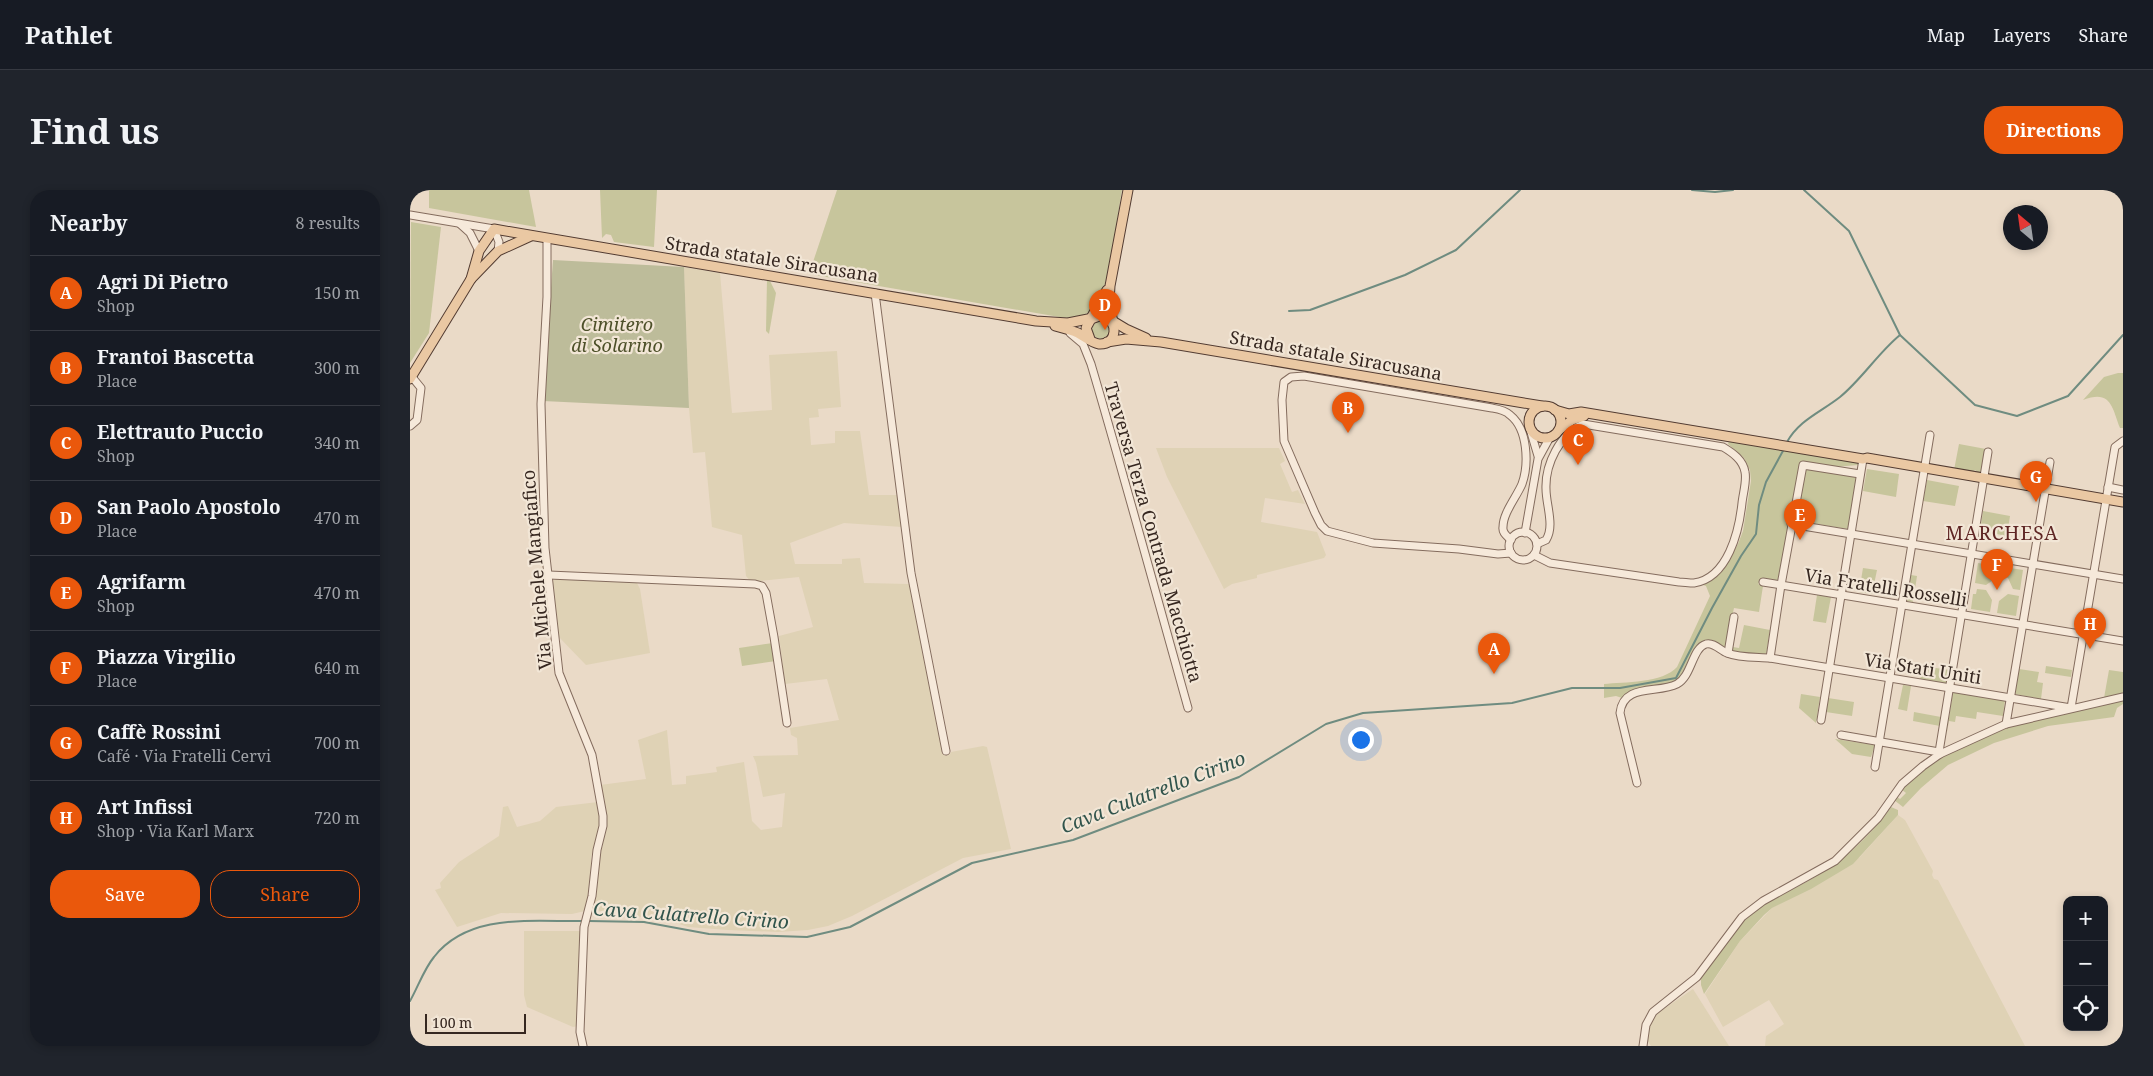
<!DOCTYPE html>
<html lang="en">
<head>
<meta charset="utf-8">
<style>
	body { margin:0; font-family:"Noto Serif",serif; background:#20242c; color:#f1f3f6 }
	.controls { position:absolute; right:15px; bottom:15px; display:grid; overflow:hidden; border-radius:10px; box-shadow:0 2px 8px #0003 }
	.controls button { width:45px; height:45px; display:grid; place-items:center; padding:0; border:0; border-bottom:1px solid #363941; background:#171b24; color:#f1f3f6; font:25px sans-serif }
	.compass { position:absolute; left:1593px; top:15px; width:45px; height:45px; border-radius:50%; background:#171b24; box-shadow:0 2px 8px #0003; rotate:331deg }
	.scale { position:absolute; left:15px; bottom:12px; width:101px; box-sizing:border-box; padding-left:5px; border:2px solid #362720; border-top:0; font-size:14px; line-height:18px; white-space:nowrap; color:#362720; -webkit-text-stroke:4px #f2e6d6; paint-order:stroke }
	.you { position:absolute; left:950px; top:549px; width:18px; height:18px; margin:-12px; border:4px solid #fff; border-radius:50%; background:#1a73e8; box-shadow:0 0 0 8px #1a73e833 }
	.badge { display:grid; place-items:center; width:32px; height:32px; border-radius:50%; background:#ea580c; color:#fff; font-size:16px; font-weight:700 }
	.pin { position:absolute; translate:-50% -41px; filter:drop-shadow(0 1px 2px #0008) }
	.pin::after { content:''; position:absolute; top:26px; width:18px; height:15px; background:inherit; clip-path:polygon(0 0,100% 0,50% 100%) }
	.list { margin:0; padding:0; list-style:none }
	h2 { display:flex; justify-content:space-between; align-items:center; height:65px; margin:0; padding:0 20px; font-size:21px }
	h2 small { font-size:16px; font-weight:400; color:#9ea1a6 }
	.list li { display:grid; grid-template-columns:32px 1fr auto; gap:15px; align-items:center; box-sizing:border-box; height:75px; padding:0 20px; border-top:1px solid #363941 }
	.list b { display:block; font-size:19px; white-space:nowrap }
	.list p { margin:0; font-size:16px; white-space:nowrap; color:#9ea1a6 }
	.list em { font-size:16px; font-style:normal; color:#9ea1a6 }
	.actions { display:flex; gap:10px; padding:15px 20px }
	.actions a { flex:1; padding:11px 0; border:1px solid #ea580c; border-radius:20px; text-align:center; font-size:18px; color:#ea580c }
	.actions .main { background:#ea580c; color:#fff }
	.icon { flex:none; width:28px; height:28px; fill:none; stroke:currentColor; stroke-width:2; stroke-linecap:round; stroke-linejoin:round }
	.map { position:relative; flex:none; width:1713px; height:856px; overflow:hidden; border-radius:20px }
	header { display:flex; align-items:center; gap:30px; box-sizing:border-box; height:70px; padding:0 25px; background:#171b24; border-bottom:1px solid #363941 }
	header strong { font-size:24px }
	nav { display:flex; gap:28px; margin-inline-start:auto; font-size:18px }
	.intro { display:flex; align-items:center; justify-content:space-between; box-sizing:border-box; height:120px; padding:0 30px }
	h1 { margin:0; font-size:35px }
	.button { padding:12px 22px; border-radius:20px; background:#ea580c; color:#fff; font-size:18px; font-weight:700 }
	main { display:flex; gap:30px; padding:0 30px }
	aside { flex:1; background:#171b24; border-radius:20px; box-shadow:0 2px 8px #0003 }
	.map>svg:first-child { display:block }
</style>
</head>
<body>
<header>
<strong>Pathlet</strong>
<nav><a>Map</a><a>Layers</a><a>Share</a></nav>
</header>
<div class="intro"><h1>Find us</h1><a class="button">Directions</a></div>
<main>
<aside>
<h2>Nearby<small>8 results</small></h2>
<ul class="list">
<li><span class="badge">A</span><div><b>Agri Di Pietro</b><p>Shop</p></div><em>150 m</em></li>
<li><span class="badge">B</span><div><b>Frantoi Bascetta</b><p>Place</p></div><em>300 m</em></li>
<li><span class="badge">C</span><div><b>Elettrauto Puccio</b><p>Shop</p></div><em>340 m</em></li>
<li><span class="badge">D</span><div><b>San Paolo Apostolo</b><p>Place</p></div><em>470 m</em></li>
<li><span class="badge">E</span><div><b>Agrifarm</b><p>Shop</p></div><em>470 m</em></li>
<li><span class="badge">F</span><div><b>Piazza Virgilio</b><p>Place</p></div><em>640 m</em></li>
<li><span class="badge">G</span><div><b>Caffè Rossini</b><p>Café · Via Fratelli Cervi</p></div><em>700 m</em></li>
<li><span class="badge">H</span><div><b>Art Infissi</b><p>Shop · Via Karl Marx</p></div><em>720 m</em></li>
</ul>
<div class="actions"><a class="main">Save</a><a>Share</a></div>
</aside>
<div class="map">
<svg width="1713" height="856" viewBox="0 0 1713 856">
	<rect width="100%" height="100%" fill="#eadac7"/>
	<g fill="#dfd2b5">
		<polygon points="274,77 310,83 322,223 362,220 359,165 427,161 431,217 408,219 409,227 399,228 401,255 425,253 425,241 450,241 459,305 487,305 492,337 434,333 380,353 385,374 432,374 432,369 450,368 454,393 499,394 534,565 540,564 541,562 573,556 577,557 601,659 553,668 442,726 418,736 398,740 368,742 318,740 278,737 260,731 184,720 189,662 193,656 191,652 196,631 190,595 236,589 228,550 257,540 262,595 276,594 276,586 307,582 306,577 334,572 342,631 351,640 372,637 375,603 353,607 346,573 343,566 388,565 387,548 381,545 380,538 429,530 417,489 375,494 369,446 403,437 389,387 341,392 336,386 332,345 302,337 295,262 283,263 279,218"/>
		<polygon points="746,258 869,258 875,271 870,274 882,302 888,300 895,314 855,308 851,332 907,342 916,365 914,368 847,385 847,388 822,394 814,399 757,287"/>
		<polygon points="147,389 226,391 230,399 240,463 176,475 147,445 142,390"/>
		<polygon points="188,612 190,625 188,645 181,667 181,698 175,721 162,724 91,723 47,737 25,700 31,698 30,693 49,672 89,646 93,617 98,616 107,637 130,631 146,617"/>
		<polygon points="1488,625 1495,630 1523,681 1522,685 1524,689 1528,690 1615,856 1355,856 1356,846 1374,834 1359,810 1313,837 1295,804 1330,751 1362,718 1450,667"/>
		<polygon points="114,741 171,741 168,836 163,837 117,817 114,805"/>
		<polygon points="1283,799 1319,856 1241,856 1237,850 1240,835 1245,825"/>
	</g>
	<g fill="#c7c59c">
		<polygon points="19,0 119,0 126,37 19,18"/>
		<polygon points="190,0 247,0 244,57 204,52 201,45 196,44 192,48"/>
		<path d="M427 0H712C707 27 700 100 684 118 676 126 665 128 655 128L399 84Z"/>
		<polygon points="1,32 31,37 19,143 0,173"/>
		<polygon points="357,89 359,89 366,103 359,144 356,141"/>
		<circle cx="691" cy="140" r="9"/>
		<path d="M1708 183H1713V238H1710C1702 217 1701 199 1673 210L1694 187Z"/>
		<path d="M1319 251 1449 272 1448 275 1424 277 1390 273 1369 391 1355 388 1348 394 1353 396 1349 422 1324 418 1315 460 1295 452C1287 465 1278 485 1264 492 1247 501 1227 495 1212 508L1206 506 1194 508V494C1214 492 1253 493 1267 477L1300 406 1296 396 1293 395 1313 380 1328 354 1333 341 1341 291 1340 280 1334 268 1318 254Z"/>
		<polygon points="1549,254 1576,259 1571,285 1565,280 1560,283 1544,280"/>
		<polygon points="1396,279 1446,287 1438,339 1389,331 1387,327"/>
		<polygon points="1457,279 1489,284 1486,307 1453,301"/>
		<polygon points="1517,290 1549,296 1545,316 1513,311"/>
		<polygon points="1573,321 1600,326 1597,346 1570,341"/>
		<polygon points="1568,373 1588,376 1586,388 1576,395 1565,393"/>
		<polygon points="1594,377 1613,380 1610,400 1603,399 1598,388 1593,386"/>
		<polygon points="1453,378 1467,380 1462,404 1449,402"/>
		<polygon points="1501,385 1507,386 1503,412 1497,411"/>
		<polygon points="1567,399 1576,400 1582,410 1580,422 1561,419 1563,404 1566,404"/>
		<polygon points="1598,404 1609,406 1606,426 1587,423 1589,411"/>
		<polygon points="1407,405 1421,407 1416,433 1403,431"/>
		<polygon points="1334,435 1360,440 1356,465 1322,461 1323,457 1329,458"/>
		<polygon points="363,453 366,471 332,476 329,458"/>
		<polygon points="1513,476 1539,480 1537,494 1510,490"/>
		<polygon points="1636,476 1662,480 1661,487 1635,483"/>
		<polygon points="1609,479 1629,482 1627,492 1633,493 1631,509 1605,504"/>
		<polygon points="1699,480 1713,482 1713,503 1694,508"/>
		<polygon points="1493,495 1501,496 1497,521 1488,519"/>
		<polygon points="1543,502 1595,510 1593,526 1567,522 1566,529 1546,526 1545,532 1539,531 1536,547"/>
		<polygon points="1391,504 1410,507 1406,533 1389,518"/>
		<polygon points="1418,508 1444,512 1442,526 1416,522"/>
		<polygon points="1713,510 1713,514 1707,518 1704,527 1638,536 1584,553 1538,575 1511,598 1493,617 1484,610 1486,606 1490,609 1496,603 1491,599 1512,580 1542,560 1595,539 1617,530"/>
		<polygon points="1504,522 1531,527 1530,536 1503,531"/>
		<polygon points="1425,549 1465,555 1461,567 1442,564"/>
		<path d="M1481 617 1488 620V625L1443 674 1401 699 1362 718 1354 725 1330 751 1294 804 1291 795V787C1309 762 1326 732 1352 715 1366 706 1382 700 1396 692 1430 674 1459 648 1481 617Z"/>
	</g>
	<polygon fill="#bdbc9a" points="143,70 274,77 279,218 133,211"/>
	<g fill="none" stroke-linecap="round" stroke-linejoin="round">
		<g stroke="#6f8c80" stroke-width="2">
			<polyline points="1282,0 1305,2 1323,0"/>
			<polyline points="1394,0 1439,41 1490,145 1565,215 1607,226 1658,206 1713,145"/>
			<polyline points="879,121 900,120 995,85 1046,60 1110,0"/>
			<path d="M1377 252C1389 230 1411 222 1430 207 1452 189 1468 163 1490 145"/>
			<polyline points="179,731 234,732 299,744 397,747 440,737 562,673 663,650 829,587 916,534 953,523 1102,513 1162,498 1210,498 1266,488 1302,418 1331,366 1346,344 1349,315 1356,292 1374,259"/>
			<path d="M0 811C8 797 14 779 24 767 59 722 124 732 174 731"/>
		</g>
		<defs>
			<g id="minor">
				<polyline points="0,25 84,39 89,52 88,61"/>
				<polyline points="50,34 60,43 69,61"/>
				<polyline points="137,48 137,107 131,214 135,358 149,483 182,565 193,626 193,636 187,660 182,706 174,737 170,842 173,856"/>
				<polyline points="465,103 501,383 536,561"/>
				<path d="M660 143 673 154 681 174C715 289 746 404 778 518"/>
				<polyline points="0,236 7,230 11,198 2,187"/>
				<polyline points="1120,239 1128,266"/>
				<polyline points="1698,297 1713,300"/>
				<polyline points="1381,334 1713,389"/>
				<circle cx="1113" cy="356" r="14"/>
				<polyline points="1115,343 1128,269 1140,247"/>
				<path d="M1101 363 1088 364 1049 359 963 353 917 341 911 335 905 323 874 251 872 210 874 192 881 187 894 186 1082 218C1088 219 1095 220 1100 225 1118 239 1119 274 1112 294 1106 308 1093 323 1093 337 1092 343 1097 346 1101 350"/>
				<path d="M1124 365 1140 373 1269 392C1273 392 1279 393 1284 393 1318 388 1329 341 1332 313 1333 303 1337 291 1335 282 1333 270 1323 263 1313 257L1173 234C1150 244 1135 274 1136 299 1136 315 1145 336 1136 350L1127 354"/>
				<polyline points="139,385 345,394 352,396 356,403 364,447 377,533"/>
				<polyline points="1353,392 1713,451"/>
				<polyline points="1318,463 1324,427"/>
				<polyline points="1360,468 1371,395 1393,275 1450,284"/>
				<polyline points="1411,530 1453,269"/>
				<polyline points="1596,534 1640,272"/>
				<polyline points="1431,545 1529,562 1530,564"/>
				<polyline points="1529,562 1578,262"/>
				<polyline points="1465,577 1520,245"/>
				<path d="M1227 593 1210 523C1213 493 1248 504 1267 494 1282 486 1282 458 1296 454 1304 452 1311 461 1317 463 1329 468 1346 467 1360 468L1661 518 1705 257 1713 251"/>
				<polyline points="1233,856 1236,835 1243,822 1287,787 1332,727 1353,711 1425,671 1468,628 1492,594 1513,576 1530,564 1596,534 1713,507"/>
			</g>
			<g id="major">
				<polyline points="61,89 69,61 84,39 626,131 658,133 683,128"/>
				<polyline points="681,128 697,100"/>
				<polyline points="701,130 716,139 736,148"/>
				<polyline points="703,133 699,111 700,96 718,0"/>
				<path d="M645 136C653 138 661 140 668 143 675 147 682 153 689 154 708 155 709 130 692 125L681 129 676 138 680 149"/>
				<polyline points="697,152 716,149 751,152 1132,216"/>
				<polyline points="0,189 61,89 88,61 121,46"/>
				<circle cx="1135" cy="232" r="16"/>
				<polyline points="1145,220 1159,224 1171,222 1453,269 1457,268 1713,312"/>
				<polyline points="1149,240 1162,230 1174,226"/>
			</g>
		</defs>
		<use href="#minor" stroke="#846c5e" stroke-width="9"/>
		<use href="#major" stroke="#533c32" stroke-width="11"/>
		<use href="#minor" stroke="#f6e9da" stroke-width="7"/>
		<use href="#major" stroke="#eac8a3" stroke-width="9"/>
	</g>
	<g text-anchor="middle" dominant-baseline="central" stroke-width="4.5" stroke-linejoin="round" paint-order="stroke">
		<g font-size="18" fill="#362720" stroke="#f2e6d6">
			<text transform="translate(362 69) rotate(9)">Strada statale Siracusana</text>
			<text transform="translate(926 165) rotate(10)">Strada statale Siracusana</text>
			<text transform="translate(744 342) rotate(74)">Traversa Terza Contrada Macchiotta</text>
			<text transform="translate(126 380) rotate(-95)">Via Michele Mangiafico</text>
			<text transform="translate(1476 397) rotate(9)">Via Fratelli Rosselli</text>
			<text transform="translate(1513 478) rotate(9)">Via Stati Uniti</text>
		</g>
		<g font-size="18" font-style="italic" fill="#4d5029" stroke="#f2e6d6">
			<text x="207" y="134">Cimitero<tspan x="207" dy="21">di Solarino</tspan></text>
		</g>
		<g font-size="19" letter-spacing="1" fill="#5f2624" stroke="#f2e6d6">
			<text x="1592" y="343">MARCHESA</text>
		</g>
		<g font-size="19" font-style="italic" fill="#31544c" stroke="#f2e6d6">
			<text transform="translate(743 602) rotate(-21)">Cava Culatrello Cirino</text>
			<text transform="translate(281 725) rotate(4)">Cava Culatrello Cirino</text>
		</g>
	</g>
</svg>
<div class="controls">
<button>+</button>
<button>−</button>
<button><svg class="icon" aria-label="locate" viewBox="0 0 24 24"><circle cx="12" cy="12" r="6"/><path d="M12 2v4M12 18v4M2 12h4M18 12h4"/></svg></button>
</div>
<svg class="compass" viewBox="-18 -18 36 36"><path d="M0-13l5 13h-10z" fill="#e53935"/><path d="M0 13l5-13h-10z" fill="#9ea1a6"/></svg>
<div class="scale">100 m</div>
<div class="you"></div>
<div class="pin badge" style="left:1084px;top:484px">A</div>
<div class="pin badge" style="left:938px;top:243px">B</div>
<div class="pin badge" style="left:1168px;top:275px">C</div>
<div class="pin badge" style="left:695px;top:140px">D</div>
<div class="pin badge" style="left:1390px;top:350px">E</div>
<div class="pin badge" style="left:1587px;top:400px">F</div>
<div class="pin badge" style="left:1626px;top:312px">G</div>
<div class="pin badge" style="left:1680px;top:459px">H</div>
</div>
</main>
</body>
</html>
